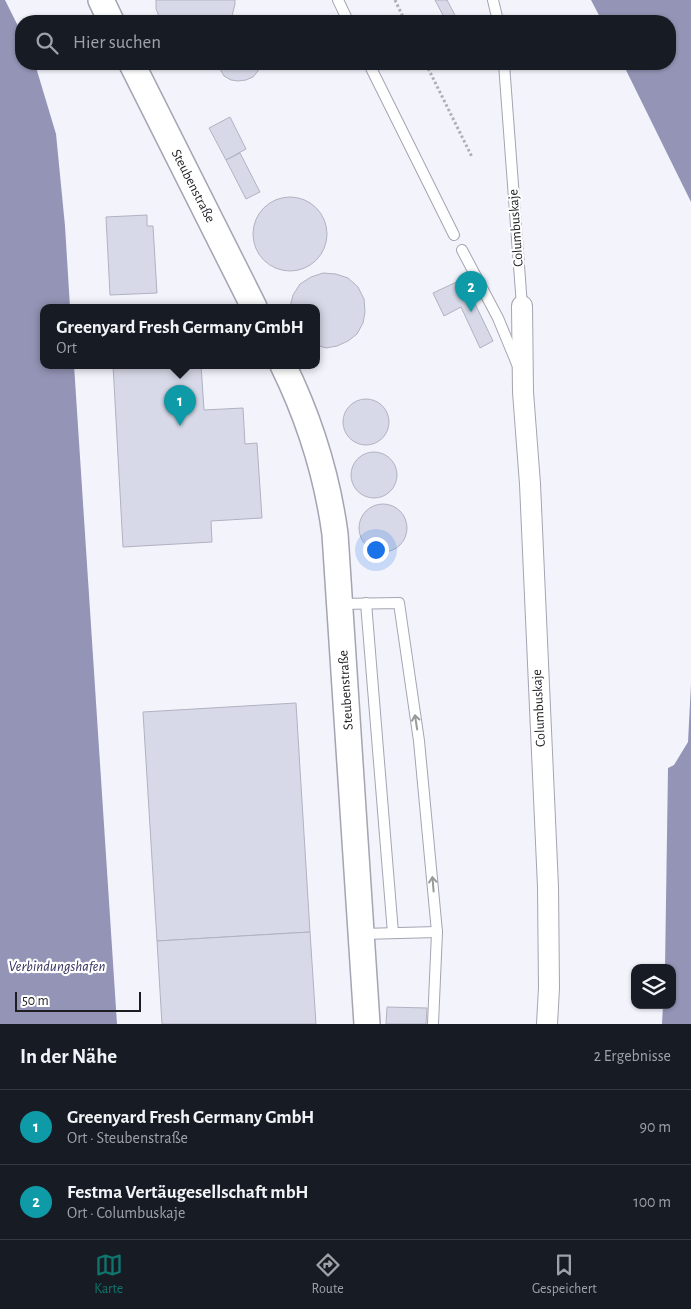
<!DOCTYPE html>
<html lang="de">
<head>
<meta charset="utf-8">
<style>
	body { margin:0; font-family:"Alegreya Sans",sans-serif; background:#20242c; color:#f1f3f6 }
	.controls { position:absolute; right:15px; bottom:15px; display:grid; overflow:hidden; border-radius:10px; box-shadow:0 1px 4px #0004 }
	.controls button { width:45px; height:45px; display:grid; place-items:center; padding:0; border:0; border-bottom:1px solid #363941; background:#171b24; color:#f1f3f6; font:25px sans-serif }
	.scale { position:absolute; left:15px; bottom:12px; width:126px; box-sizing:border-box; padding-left:5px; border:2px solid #1d1d22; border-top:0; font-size:14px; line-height:18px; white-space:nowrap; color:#1d1d22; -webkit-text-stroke:4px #fff; paint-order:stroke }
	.you { position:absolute; left:375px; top:549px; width:18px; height:18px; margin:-12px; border:4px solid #fff; border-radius:50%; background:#1a73e8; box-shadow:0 0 0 8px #1a73e833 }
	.badge { display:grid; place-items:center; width:32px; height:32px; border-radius:50%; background:#0f766e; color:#fff; font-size:16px; font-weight:700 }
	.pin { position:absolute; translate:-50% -41px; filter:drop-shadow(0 1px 2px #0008) }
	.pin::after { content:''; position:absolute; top:26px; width:18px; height:15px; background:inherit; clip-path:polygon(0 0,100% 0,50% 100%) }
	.popup { position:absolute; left:40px; top:304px; width:280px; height:65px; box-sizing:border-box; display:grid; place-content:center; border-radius:10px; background:#171b24; filter:drop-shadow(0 1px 4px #0005); font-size:16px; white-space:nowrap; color:#9ea1a6 }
	.popup b { font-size:19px; color:#f1f3f6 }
	.popup::after { content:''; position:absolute; left:50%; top:100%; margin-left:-10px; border:10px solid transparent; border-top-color:#171b24 }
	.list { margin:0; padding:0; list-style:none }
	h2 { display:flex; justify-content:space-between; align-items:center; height:65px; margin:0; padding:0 20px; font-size:21px }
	h2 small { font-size:16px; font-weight:400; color:#9ea1a6 }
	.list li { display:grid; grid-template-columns:32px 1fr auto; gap:15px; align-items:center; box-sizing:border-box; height:75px; padding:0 20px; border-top:1px solid #363941 }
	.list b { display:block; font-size:19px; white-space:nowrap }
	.list p { margin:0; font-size:16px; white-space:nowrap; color:#9ea1a6 }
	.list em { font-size:16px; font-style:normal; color:#9ea1a6 }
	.icon { flex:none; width:28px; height:28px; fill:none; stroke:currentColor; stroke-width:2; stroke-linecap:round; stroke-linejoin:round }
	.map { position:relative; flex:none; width:691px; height:1024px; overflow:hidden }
	.search { position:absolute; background:#171b24; box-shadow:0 1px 4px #0004; left:15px; right:15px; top:15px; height:55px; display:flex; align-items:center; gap:12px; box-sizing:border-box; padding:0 18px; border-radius:20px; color:#9ea1a6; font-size:19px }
	.sheet { height:215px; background:#171b24 }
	nav { display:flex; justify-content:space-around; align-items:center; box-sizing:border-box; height:70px; border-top:1px solid #363941; background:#171b24; font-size:14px; color:#9ea1a6 }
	nav a { display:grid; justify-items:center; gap:2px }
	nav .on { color:#0f766e }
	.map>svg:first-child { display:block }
</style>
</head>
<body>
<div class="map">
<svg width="691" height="1024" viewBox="0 0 691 1024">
	<rect width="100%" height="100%" fill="#f3f3fc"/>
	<g fill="#9494b6">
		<polygon points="0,0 5,0 21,32 21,64 35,64 56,134 65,226 70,307 44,307 44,365 74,365 117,1024 0,1024"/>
		<polygon points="591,0 691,0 691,202 623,64 670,64 670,21 602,21"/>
		<polygon points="691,684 691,1024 662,1024 663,1005 672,1005 672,968 665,968 668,768 674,765 688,742"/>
	</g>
	<g fill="#d8d9e8" stroke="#b1b2c1">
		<polygon points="156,0 235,0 235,4 232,16 229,21 161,21 156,9"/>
		<polygon points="435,0 447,0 458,21 446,21"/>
		<polygon points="217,64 261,64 258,71 253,77 246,80 238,81 231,80 224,76"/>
		<polygon points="230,117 246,149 226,160 209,128"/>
		<polygon points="240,153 260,192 246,199 226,160"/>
		<circle cx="290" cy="234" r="37"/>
		<polygon points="147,215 147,226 153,226 157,293 110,295 106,217"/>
		<polygon points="323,273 336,274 348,278 358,287 364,299 365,312 363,323 357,334 348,341 337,346 326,348 316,345 316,307 290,307 293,295 300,284 311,277"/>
		<polygon points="463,279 493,341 480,348 461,307 444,316 433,293"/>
		<polygon points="113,365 201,365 204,410 243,408 245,444 257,443 262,518 211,521 212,542 123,547"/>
		<circle cx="366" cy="422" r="23"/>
		<circle cx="374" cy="475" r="23"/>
		<circle cx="383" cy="528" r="24"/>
		<polygon points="296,703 310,932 157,941 143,712"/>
		<polygon points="310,932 316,1024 162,1024 157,941"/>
		<polygon points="387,1007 427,1008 426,1024 386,1024"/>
	</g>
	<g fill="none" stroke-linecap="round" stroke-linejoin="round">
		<defs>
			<g id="service">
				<polyline points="338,0 348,21"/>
				<polyline points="493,0 498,21"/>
				<polyline points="369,64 454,235"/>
				<polyline points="504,64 522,306"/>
				<polyline points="462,250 498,318 517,364"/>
				<polyline points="366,603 393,933"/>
				<polyline points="340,604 399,603 419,741 437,932 433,1024"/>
				<polyline points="362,934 437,932"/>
			</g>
			<polyline id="minor" points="522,306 523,392 530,484 548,887 549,988 547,1024"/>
			<g id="tertiary">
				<polyline points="101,0 111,21"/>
				<polyline points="132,64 254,307"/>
				<path d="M283 365C309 418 327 475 335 534L367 1024"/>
			</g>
		</defs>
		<use href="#service" stroke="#a4a4b3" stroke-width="12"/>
		<use href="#minor" stroke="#a4a4b3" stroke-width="22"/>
		<use href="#tertiary" stroke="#a4a4b3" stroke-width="28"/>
		<g stroke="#afafb7" stroke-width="3" stroke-dasharray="2.5 2.5" stroke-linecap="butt">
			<polyline points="395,0 405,21"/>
			<polyline points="426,64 472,157"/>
		</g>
		<use href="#service" stroke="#fff" stroke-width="10"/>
		<use href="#minor" stroke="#fff" stroke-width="20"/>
		<use href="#tertiary" stroke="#fff" stroke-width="25"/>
	</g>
	<defs><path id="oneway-shaft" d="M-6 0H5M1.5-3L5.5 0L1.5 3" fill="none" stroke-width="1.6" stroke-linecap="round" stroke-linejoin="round" transform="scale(1.25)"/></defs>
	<g stroke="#99999c">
		<use href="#oneway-shaft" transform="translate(416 722) rotate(-99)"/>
		<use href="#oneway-shaft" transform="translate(433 884) rotate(-95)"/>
	</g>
	<g text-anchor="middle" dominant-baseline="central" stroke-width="4.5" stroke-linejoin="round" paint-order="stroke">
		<g font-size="14" fill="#1d1d22" stroke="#fff">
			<text transform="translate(193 186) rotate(63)">Steubenstraße</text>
			<text transform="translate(516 228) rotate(-94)">Columbuskaje</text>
			<text transform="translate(346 690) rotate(-94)">Steubenstraße</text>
			<text transform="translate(539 708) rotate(-93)">Columbuskaje</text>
		</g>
		<g font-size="15" font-style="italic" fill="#332f5d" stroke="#fff">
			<text x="57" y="966">Verbindungshafen</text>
		</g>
	</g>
</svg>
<div class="controls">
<button><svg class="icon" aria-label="layers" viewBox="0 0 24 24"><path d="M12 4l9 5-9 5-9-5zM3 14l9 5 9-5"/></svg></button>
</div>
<div class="scale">50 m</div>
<div class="you"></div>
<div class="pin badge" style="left:180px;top:426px;background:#0f9aa8">1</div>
<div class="popup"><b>Greenyard Fresh Germany GmbH</b>Ort</div>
<div class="pin badge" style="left:471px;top:312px;background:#0f9aa8">2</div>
<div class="search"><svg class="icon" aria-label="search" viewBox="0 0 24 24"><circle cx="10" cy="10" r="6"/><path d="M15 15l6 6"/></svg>Hier suchen</div>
</div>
<section class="sheet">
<h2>In der Nähe<small>2 Ergebnisse</small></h2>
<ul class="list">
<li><span class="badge" style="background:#0f9aa8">1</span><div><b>Greenyard Fresh Germany GmbH</b><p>Ort · Steubenstraße</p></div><em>90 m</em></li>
<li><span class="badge" style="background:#0f9aa8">2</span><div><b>Festma Vertäugesellschaft mbH</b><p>Ort · Columbuskaje</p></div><em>100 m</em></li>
</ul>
</section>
<nav>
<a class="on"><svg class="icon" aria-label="map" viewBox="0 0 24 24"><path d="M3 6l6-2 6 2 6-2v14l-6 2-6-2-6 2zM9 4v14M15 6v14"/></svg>Karte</a>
<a><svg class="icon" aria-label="directions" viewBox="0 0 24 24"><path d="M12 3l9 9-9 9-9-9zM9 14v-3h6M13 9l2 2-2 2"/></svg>Route</a>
<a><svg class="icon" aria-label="saved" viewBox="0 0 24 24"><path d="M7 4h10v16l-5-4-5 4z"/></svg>Gespeichert</a>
</nav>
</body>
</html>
